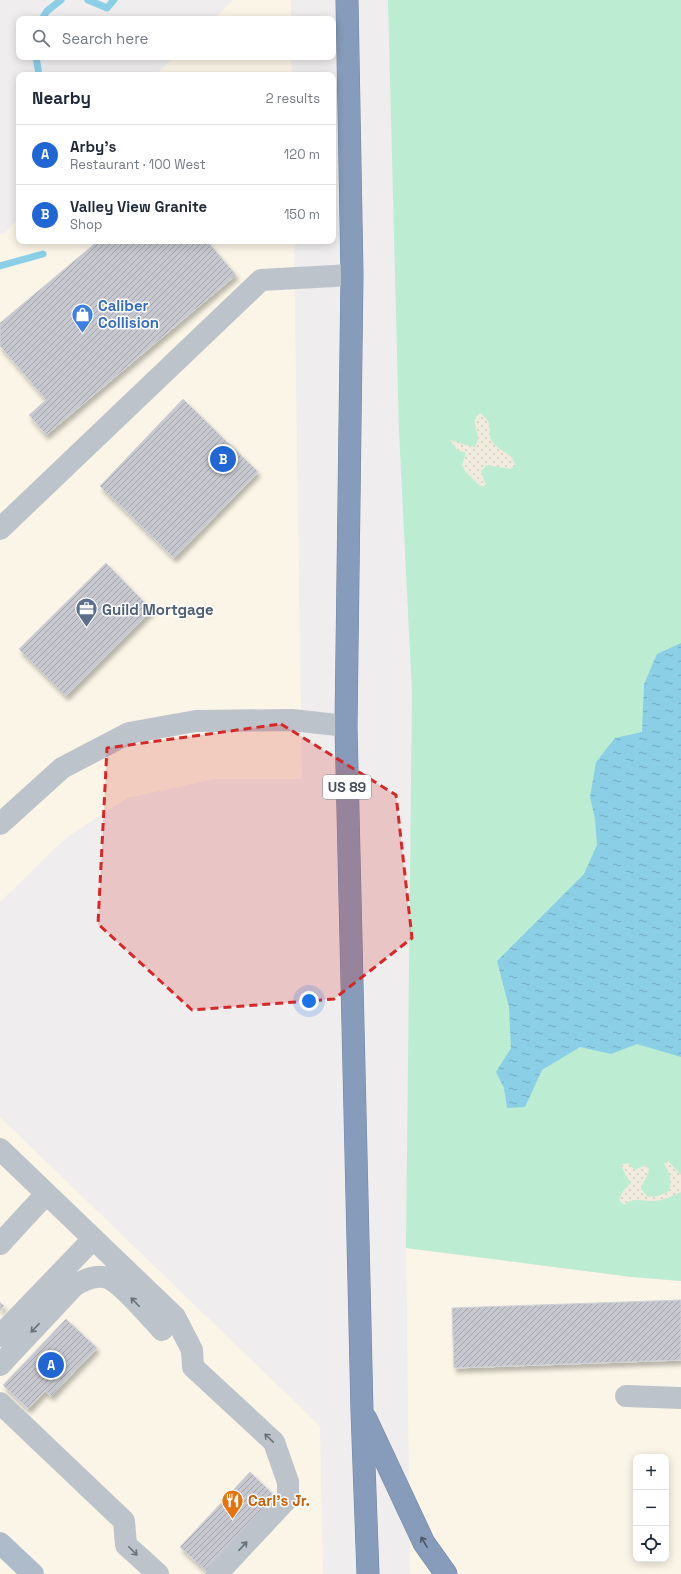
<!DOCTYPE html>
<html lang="en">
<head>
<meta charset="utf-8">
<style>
	body { margin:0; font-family:"Space Grotesk",sans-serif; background:#f2f2f3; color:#1f2937 }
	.controls { position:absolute; right:12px; bottom:12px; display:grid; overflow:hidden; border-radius:8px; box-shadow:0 2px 10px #0003 }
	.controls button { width:36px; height:36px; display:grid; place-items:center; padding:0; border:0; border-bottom:1px solid #e0e1e3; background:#fff; color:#1f2937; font:20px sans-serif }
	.you { position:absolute; left:309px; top:1001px; width:14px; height:14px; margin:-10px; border:3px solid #fff; border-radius:50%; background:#1a73e8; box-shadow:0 0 0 6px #1a73e833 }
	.badge { display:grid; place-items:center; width:26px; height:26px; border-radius:50%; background:#2166d5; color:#fff; font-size:13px; font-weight:700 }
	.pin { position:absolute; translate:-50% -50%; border:2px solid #fff; box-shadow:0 1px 4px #0006 }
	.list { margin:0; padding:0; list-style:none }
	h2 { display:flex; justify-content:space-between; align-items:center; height:52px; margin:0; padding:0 16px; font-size:17px }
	h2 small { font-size:13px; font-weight:400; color:#747a83 }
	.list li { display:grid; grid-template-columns:26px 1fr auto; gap:12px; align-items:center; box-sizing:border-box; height:60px; padding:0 16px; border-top:1px solid #e0e1e3 }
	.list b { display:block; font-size:15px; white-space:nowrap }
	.list p { margin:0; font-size:13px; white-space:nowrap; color:#747a83 }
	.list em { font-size:13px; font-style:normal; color:#747a83 }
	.icon { flex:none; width:22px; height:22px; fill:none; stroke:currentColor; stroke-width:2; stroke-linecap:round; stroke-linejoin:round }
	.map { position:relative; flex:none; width:681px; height:1574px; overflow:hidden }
	.search { position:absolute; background:#fff; box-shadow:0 2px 10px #0003; left:16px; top:16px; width:320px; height:44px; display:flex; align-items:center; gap:10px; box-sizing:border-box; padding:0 14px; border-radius:8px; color:#747a83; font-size:15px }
	.panel { position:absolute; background:#fff; box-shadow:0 2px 10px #0003; left:16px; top:72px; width:320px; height:172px; border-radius:8px }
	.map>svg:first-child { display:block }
</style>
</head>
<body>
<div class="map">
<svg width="681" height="1574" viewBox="0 0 681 1574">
	<defs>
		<pattern id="sand-dots" width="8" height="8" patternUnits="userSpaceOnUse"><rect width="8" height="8" fill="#f0ebdd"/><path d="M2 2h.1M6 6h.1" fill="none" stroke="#cfcbc0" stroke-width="1.8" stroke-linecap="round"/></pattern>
		<pattern id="water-ripples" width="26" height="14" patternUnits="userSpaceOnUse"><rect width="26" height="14" fill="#8bcfe7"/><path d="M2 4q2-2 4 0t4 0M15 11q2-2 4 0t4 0" fill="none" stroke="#73aabe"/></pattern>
		<pattern id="building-hatch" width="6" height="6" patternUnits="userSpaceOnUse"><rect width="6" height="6" fill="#c7c8cf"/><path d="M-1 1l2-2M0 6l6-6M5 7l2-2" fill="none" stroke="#a3a5ab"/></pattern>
		<filter id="shadow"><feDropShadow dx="2.5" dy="4.5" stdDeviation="2" flood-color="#0004"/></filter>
	</defs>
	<rect width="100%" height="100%" fill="#efeded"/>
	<g fill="#faf5e6" fill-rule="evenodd">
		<polygon points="233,0 291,0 291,19 214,19"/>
		<polygon points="174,57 291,57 292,75 156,75"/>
		<polygon points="19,217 19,241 294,241 302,779 214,779 127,798 66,838 0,902 0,234 5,233"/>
		<polygon points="0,1117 320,1426 323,1574 0,1574"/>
		<path d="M406 1248 632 1277 681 1281V1574H410ZM636 1457H666V1559H636Z"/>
	</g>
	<polygon fill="#bcecd1" points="388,0 681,0 681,1281 632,1277 406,1248 412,692 399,431"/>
	<g fill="url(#sand-dots)">
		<path d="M480 413C498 427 484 432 493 443 498 449 506 452 511 457 513 459 514 463 516 465L510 469 487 465 481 471 486 486H480L465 471 462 465 466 453 457 450 450 440 466 445 475 447C476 444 478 440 478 437 477 428 470 420 480 413Z"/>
		<path d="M668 1161 681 1175V1192C673 1196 664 1200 654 1201 643 1202 634 1196 624 1205L619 1200 623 1191 631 1183 624 1172 621 1165 628 1163 635 1170 645 1165 649 1169C648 1177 643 1181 641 1189L648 1197 658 1196 669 1191C672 1180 670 1173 664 1164Z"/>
	</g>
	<polygon fill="url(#water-ripples)" points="681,643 681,1057 637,1044 611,1054 580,1047 542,1070 525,1107 507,1108 504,1088 496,1072 511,1048 509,1007 497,961 584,874 597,845 595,819 590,797 596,762 615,738 642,732 644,684 657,654"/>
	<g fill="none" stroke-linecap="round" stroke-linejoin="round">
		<g stroke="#8bcfe7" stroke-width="7">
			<polyline points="88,0 107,8 114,0"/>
			<polyline points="42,19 47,11 61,0"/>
			<polyline points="36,57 39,75"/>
			<polyline points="0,266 43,254"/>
		</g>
	</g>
	<g fill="url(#building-hatch)" stroke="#d1d3d8" filter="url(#shadow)">
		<polygon points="98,241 207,241 236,275 46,435 29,415 46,400 0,346 0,323"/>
		<polygon points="183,399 258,472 174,558 100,486"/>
		<polygon points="106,563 152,610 66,696 19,649"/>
		<polygon points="681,1300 681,1360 454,1368 452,1308"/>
		<polygon points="0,1302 4,1306 0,1311"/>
		<polygon points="66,1319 97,1348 51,1396 45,1391 28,1409 3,1385"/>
		<polygon points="250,1472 279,1500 209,1574 180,1547"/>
	</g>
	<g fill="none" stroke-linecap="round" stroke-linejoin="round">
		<defs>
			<g id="highway">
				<polyline points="347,0 352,275 346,726 362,1411 368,1574"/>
				<polyline points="366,1419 424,1543 446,1574"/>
			</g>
		</defs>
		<use href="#highway" stroke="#7287a5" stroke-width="23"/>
		<g stroke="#bcc3cb" stroke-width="22">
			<polyline points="0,529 261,280 352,275"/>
			<polyline points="0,824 62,768 129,733 196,721 292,720 346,726"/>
			<polyline points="0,1149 175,1317 192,1350 193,1367 274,1442 288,1482 288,1498 217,1574"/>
			<polyline points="0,1244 46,1194"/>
			<polyline points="0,1336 93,1239"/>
			<path d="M0 1365 75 1285C85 1280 96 1274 108 1278 121 1283 151 1318 162 1330"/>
			<polyline points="626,1396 681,1398"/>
			<polyline points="0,1403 124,1521 126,1545 158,1574"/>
		</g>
		<polyline stroke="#adbbcb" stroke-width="22" points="0,1543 33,1574"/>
		<use href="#highway" stroke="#869cba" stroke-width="22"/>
	</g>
	<defs><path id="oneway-shaft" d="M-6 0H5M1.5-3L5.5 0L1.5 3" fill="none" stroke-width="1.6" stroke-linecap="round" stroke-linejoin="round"/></defs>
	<g stroke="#69727b">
		<use href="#oneway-shaft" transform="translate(135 1302) rotate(-134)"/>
		<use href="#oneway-shaft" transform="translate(35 1328) rotate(133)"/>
		<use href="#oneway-shaft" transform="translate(269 1438) rotate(-136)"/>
		<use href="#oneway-shaft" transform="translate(243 1546) rotate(-47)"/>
		<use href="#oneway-shaft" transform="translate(133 1551) rotate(45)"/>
	</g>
	<use stroke="#4c5763" href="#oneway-shaft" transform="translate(424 1542) rotate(-120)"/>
	<path fill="#d62828" fill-opacity="0.2" stroke="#d62828" stroke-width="3" stroke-dasharray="8 5" stroke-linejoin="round" d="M281 724 396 795 412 938 334 999 192 1010 98 924 107 748Z"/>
	<defs>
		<symbol id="shop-pin" viewBox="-11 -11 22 30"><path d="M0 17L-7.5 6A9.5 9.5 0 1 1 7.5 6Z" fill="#3f7fe0" stroke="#fff"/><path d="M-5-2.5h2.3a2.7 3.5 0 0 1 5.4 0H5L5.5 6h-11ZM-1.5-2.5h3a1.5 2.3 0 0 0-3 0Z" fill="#fff"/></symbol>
		<symbol id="office-pin" viewBox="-11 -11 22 30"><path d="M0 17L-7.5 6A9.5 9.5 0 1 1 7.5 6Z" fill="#5c6f8a" stroke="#fff"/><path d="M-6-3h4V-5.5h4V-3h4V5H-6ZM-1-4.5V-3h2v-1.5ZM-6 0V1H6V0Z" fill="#fff"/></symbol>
		<symbol id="restaurant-pin" viewBox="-11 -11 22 30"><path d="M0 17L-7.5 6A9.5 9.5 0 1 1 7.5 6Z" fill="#e8710a" stroke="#fff"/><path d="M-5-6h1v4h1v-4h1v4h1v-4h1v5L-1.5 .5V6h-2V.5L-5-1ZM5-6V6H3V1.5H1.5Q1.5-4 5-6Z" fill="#fff"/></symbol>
	</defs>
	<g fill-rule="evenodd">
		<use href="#shop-pin" x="70" y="302" width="25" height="34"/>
		<use href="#office-pin" x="74" y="596" width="25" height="34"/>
		<use href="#restaurant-pin" x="220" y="1488" width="25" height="34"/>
	</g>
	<g text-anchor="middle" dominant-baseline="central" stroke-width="3" stroke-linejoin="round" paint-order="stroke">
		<rect fill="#fff" stroke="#7e848b" stroke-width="1" x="323" y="775" width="48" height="24" rx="3"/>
		<g font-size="14" font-weight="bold" fill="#464f59">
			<text x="347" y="787">US 89</text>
		</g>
		<g font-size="15" font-weight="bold" fill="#366cbe" stroke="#fff" text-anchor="start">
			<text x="98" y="305">Caliber<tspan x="98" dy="17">Collision</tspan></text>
		</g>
		<g font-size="15" font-weight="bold" fill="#4e5e75" stroke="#fff" text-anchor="start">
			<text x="102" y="609">Guild Mortgage</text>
		</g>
		<g font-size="15" font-weight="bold" fill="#c56008" stroke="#fff" text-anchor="start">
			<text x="248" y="1500">Carl's Jr.</text>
		</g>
	</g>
</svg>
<div class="controls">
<button>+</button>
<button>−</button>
<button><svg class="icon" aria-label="locate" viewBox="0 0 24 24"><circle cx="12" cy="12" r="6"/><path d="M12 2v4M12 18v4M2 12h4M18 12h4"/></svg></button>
</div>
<div class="you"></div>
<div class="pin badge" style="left:51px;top:1365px">A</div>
<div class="pin badge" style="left:223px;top:459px">B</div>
<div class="search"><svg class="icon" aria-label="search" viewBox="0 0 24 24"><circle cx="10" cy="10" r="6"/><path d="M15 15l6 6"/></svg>Search here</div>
<section class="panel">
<h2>Nearby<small>2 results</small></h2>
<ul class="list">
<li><span class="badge">A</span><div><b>Arby's</b><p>Restaurant · 100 West</p></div><em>120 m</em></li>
<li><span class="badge">B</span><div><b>Valley View Granite</b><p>Shop</p></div><em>150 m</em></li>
</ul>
</section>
</div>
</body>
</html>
